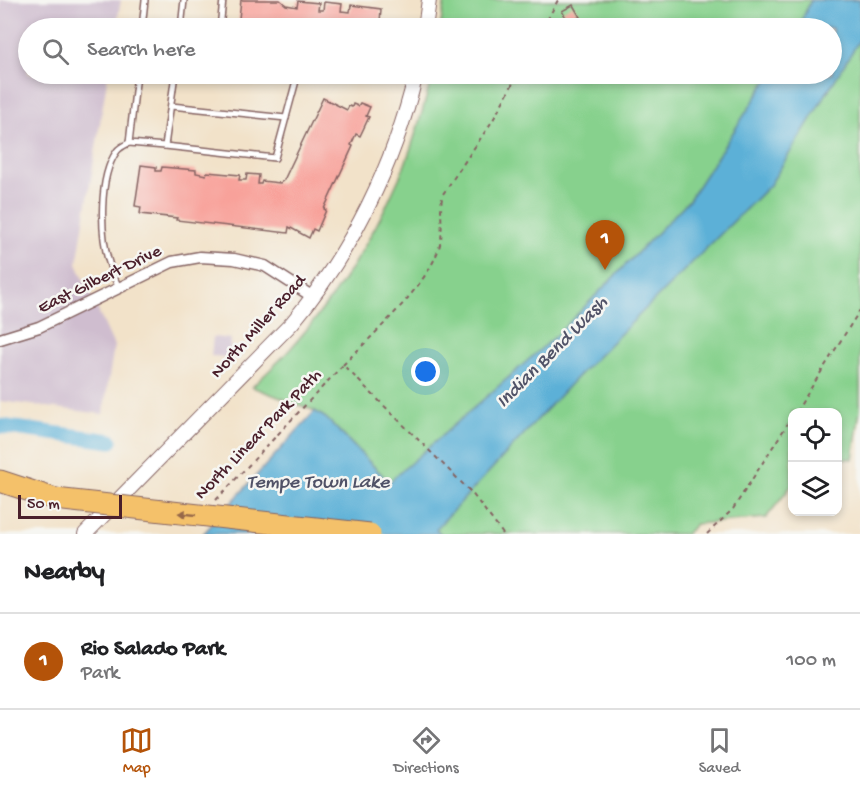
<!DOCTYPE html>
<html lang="en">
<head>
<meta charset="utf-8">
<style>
	body { margin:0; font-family:"Gochi Hand",sans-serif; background:#f6f6f6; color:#202124 }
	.controls { position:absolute; right:18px; bottom:18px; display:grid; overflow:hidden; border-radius:12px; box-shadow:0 3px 9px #0003 }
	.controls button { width:54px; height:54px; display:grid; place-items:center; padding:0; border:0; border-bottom:2px solid #e0e0e0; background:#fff; color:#202124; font:30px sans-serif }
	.scale { position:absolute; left:18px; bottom:15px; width:104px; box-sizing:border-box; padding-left:6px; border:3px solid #4a1f2b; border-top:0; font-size:16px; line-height:21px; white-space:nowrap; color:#4a1f2b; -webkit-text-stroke:4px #f6f6f2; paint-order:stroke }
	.you { position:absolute; left:426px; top:372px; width:21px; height:21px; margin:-15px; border:4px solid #fff; border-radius:50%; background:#1a73e8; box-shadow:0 0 0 9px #1a73e833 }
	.badge { display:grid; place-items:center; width:39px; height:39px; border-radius:50%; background:#b45309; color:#fff; font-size:20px; font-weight:700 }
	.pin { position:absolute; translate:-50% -50px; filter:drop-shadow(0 2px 3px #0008) }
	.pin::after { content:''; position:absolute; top:32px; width:21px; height:18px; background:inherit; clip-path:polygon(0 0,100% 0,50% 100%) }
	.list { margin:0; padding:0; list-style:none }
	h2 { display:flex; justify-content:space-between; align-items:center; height:78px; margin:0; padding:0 24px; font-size:26px }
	h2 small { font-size:20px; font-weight:400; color:#757577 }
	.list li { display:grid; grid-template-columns:39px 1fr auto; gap:18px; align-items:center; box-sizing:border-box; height:96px; padding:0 24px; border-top:2px solid #e0e0e0 }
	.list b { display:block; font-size:22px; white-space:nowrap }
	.list p { margin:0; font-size:20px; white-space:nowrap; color:#757577 }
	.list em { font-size:20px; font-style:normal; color:#757577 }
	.icon { flex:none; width:33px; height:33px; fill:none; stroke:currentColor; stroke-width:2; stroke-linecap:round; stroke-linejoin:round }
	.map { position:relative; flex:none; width:860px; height:534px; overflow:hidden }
	.search { position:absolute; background:#fff; box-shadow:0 3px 9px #0003; left:18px; right:18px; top:18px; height:66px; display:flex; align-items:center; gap:15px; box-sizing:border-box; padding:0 21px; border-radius:33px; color:#757577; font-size:22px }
	.sheet { height:174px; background:#fff }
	nav { display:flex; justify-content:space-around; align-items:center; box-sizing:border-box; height:84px; border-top:2px solid #e0e0e0; background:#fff; font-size:16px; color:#757577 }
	nav a { display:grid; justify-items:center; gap:3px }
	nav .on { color:#b45309 }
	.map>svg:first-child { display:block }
</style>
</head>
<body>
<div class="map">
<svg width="860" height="534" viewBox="0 0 860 534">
	<rect width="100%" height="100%" fill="#f6f6f2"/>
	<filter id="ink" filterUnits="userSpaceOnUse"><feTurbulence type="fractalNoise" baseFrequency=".0167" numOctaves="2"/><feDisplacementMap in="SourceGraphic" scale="12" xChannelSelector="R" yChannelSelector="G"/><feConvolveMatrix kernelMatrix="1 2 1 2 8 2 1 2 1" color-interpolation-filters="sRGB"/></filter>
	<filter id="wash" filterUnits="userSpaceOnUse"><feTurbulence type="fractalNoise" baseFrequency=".008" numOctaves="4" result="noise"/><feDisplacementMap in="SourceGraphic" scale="24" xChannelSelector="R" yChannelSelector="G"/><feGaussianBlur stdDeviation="1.35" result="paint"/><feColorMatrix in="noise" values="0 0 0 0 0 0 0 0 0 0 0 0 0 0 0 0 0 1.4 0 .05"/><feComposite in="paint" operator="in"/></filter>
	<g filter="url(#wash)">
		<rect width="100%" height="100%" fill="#f2e2c9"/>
		<g fill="#cfbdcf">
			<polygon points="0,0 121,0 116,28 28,28 28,74 108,74 77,264 114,346 103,414 0,401"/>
			<polygon points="213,337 231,339 229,357 211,356"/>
		</g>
		<path fill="#87d18d" stroke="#68785c" stroke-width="1.5" d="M445 0H860V409L853 459 838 458V412H792V485L766 518 696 524 686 534H441L326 418 315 411 252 387C265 374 279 362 291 348 336 297 374 236 401 174 415 142 423 107 433 74H832V28H440Z"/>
		<polygon fill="#5bb0d7" stroke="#526881" stroke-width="1.5" points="811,0 860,0 860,39 770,185 575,379 436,529 441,534 203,534 315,411 326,418 389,482 558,334 689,200 771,74 832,74 832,28 798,28"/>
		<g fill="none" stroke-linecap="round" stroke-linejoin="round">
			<polyline stroke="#5bb0d7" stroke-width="15" points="0,426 111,441"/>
		</g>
		<g id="blocks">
			<g fill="#f8a19a">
				<polygon points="241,0 280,0 286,5 297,7 298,1 319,3 318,10 323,10 324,2 342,4 341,11 350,12 351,5 381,9 380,22 376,22 375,28 238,28"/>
				<polygon points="573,5 580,17 569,23 562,11"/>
				<polygon points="323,98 347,110 349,106 352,107 353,104 358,106 360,103 370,107 366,116 369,117 360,136 356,134 351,145 353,146 324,209 326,210 317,231 313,229 309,238 289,227 288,233 176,220 177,218 140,214 141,207 135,206 141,165 156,167 156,171 161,171 162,167 196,170 196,173 206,175 207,172 240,175 239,180 246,180 247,174 259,175 258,184 261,184 262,181 280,183 284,180"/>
			</g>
		</g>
	</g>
	<g filter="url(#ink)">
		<use href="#blocks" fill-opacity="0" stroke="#856362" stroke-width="1.5"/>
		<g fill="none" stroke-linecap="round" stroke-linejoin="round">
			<defs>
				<g id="service">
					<polyline points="142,28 145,0"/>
					<polyline points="181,28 184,0"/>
					<polyline points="220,28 223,0"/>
					<polyline points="137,74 129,143 165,146 175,74"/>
					<polyline points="270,74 297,77 301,74"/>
					<polyline points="171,106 286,118"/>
					<polyline points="165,146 275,158 297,77"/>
					<path d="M119 288C116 281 112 274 110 266 100 237 98 177 117 151 120 147 125 145 129 143"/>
				</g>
				<polyline id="minor" points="0,339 39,327 172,262 200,257 234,259 265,266 313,297"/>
				<g id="tertiary">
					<polyline points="425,28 429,0"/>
					<path d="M85 534 292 323C352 251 394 165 416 74"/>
				</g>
				<polyline id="motorway" points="0,481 55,499"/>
			</defs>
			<use href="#service" stroke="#856362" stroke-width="8"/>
			<use href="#minor" stroke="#856362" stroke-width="13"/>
			<use href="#tertiary" stroke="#856362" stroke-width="16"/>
			<use href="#motorway" stroke="#856362" stroke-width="23"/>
			<g stroke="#856362" stroke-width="2" stroke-dasharray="4.5 4.5" stroke-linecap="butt">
				<polyline points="543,28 558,0"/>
				<path d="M343 365C372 335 426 288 439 248 445 230 438 211 443 194L493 120 518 74"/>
				<polyline points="796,412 860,310"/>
				<polyline points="216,500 343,365 471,492 503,534"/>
				<polyline points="707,534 733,509 792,417"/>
			</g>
			<use href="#service" stroke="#fff" stroke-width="5"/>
			<use href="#minor" stroke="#fff" stroke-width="10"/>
			<use href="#tertiary" stroke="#fff" stroke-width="14"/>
			<use href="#motorway" stroke="#f4c16b" stroke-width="21"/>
			<defs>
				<polyline id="motorway-bridge" points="55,499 370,534"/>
			</defs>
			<use href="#motorway-bridge" stroke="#856362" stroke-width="23" stroke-linecap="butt"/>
			<use href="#motorway-bridge" stroke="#f4c16b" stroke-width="21"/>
		</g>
		<defs><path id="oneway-solid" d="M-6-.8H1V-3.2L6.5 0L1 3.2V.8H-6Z" transform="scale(1.5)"/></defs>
		<use fill="#966848" href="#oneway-solid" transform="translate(187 514) rotate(-174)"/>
	</g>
	<g text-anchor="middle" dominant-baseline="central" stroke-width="5" stroke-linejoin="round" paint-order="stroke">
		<g font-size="18" fill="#4a1f2b" stroke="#f6f6f2">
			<text transform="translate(100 280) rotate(-26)">East Gilbert Drive</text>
			<text transform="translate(259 327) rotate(-48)">North Miller Road</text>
			<text transform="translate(259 435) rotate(-46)">North Linear Park Path</text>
		</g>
		<g font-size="20" font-style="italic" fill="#505267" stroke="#f6f6f2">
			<text transform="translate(553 353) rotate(-45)">Indian Bend Wash</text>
			<text x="318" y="483">Tempe Town Lake</text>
		</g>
	</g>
</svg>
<div class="controls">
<button><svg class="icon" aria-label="locate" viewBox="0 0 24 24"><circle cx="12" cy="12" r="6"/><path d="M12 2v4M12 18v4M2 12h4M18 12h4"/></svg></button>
<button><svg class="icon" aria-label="layers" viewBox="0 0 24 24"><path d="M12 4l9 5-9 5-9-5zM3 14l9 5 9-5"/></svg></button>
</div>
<div class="scale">50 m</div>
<div class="you"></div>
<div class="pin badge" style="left:605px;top:270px">1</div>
<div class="search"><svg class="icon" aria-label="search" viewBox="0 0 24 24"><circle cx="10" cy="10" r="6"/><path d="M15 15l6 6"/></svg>Search here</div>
</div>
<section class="sheet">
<h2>Nearby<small></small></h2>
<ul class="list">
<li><span class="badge">1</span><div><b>Rio Salado Park</b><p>Park</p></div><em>100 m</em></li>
</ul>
</section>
<nav>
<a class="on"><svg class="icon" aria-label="map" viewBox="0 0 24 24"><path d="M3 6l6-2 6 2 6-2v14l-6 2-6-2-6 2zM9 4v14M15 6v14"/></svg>Map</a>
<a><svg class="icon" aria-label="directions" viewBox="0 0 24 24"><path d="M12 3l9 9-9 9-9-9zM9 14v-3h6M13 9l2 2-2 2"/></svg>Directions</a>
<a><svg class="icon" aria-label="saved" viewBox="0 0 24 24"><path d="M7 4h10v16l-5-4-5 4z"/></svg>Saved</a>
</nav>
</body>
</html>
